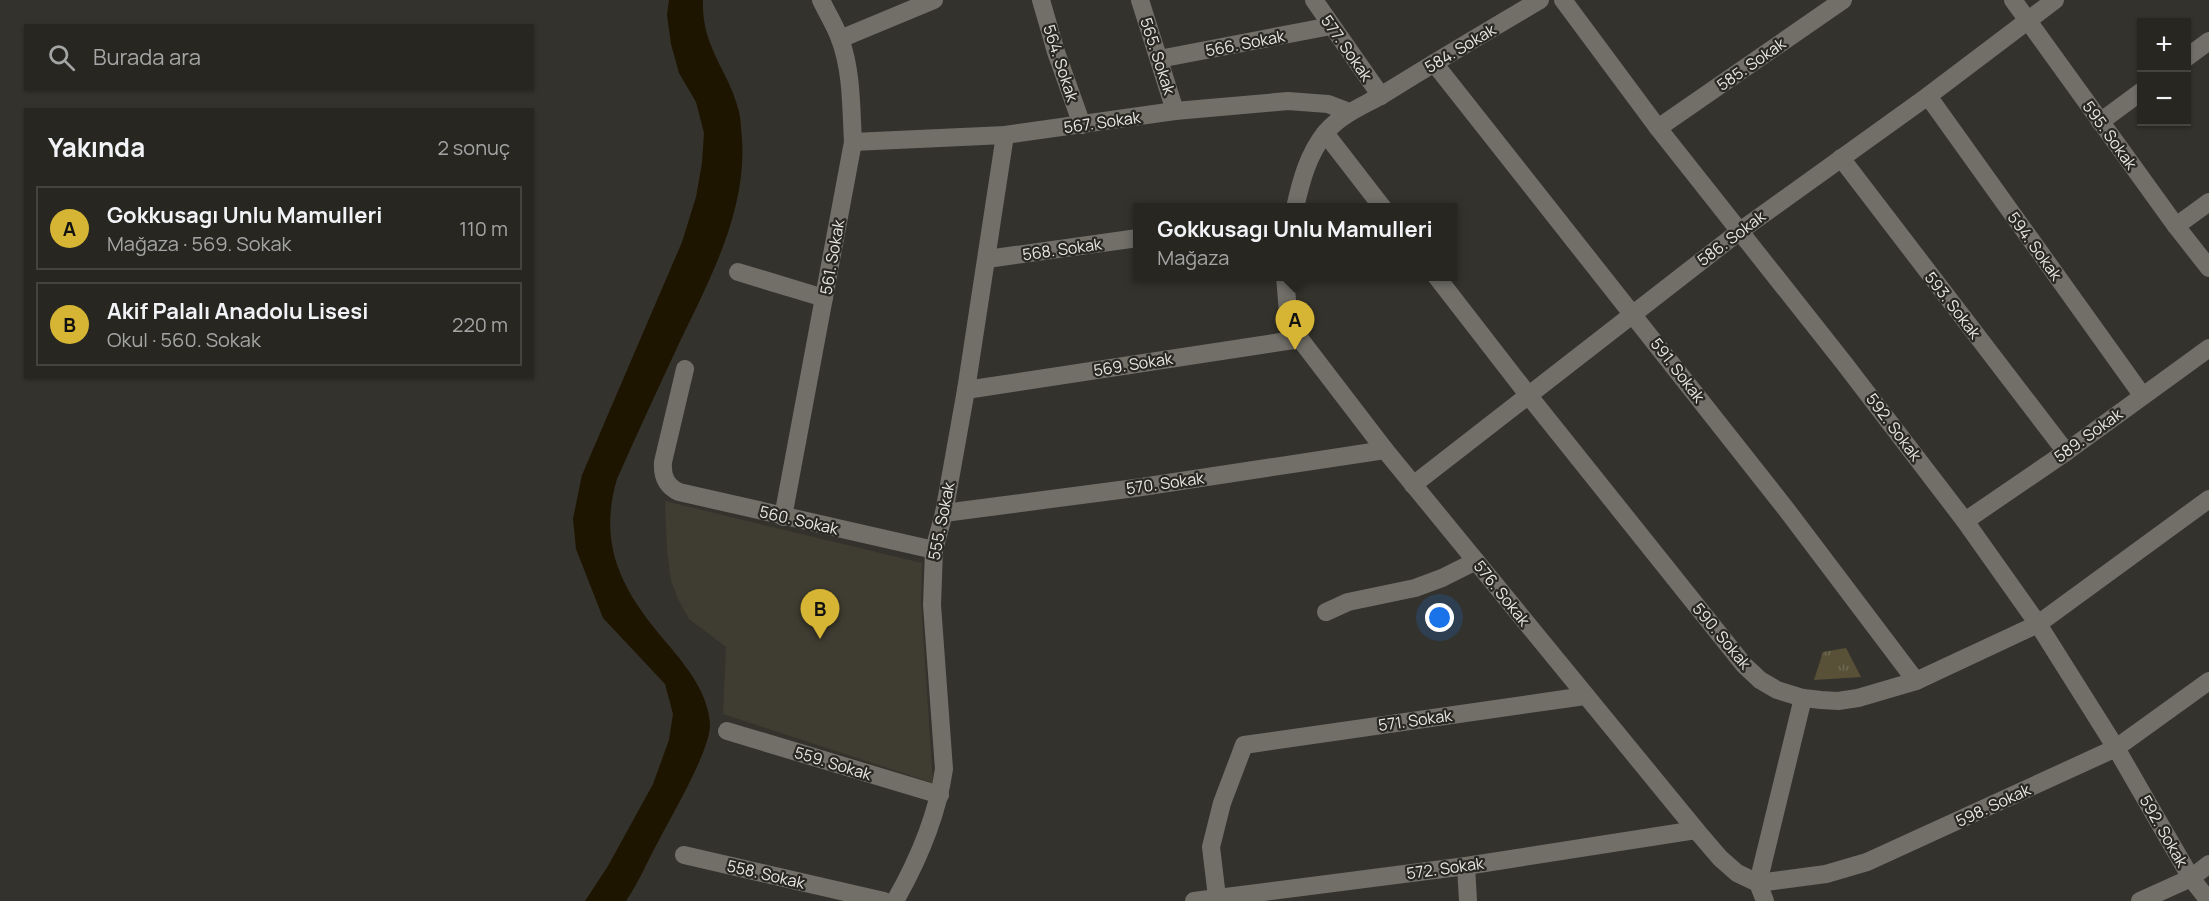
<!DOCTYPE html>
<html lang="tr">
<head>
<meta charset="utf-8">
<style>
	body { margin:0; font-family:Manrope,sans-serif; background:#33322e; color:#f1f3f6 }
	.controls { position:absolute; right:18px; top:18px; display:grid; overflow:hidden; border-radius:0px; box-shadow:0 2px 4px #0004 }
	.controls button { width:54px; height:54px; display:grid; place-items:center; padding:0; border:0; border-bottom:2px solid #43433f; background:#272621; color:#f1f3f6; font:30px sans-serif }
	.you { position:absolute; left:1440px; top:618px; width:21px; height:21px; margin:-15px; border:4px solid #fff; border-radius:50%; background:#1a73e8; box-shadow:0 0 0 9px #1a73e833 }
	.badge { display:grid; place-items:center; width:39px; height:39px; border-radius:50%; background:#d6b534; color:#111; font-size:20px; font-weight:700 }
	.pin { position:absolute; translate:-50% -50px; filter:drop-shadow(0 2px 3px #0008) }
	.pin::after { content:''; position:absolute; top:32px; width:21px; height:18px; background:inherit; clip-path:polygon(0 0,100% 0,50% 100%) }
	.popup { position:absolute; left:1133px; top:203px; width:324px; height:78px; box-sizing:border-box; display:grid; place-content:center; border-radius:0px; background:#272621; filter:drop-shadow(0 2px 4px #0005); font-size:20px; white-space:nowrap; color:#a4a5a5 }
	.popup b { font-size:22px; color:#f1f3f6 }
	.popup::after { content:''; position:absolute; left:50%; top:100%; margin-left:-12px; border:12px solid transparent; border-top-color:#272621 }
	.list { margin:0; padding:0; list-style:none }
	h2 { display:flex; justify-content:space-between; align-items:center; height:78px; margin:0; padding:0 24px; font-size:26px }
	h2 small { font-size:20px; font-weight:400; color:#a4a5a5 }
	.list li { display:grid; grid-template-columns:39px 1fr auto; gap:18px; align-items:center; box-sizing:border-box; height:84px; margin:0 12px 12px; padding:0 12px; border:2px solid #43433f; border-radius:0px }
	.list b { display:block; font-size:22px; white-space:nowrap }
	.list p { margin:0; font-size:20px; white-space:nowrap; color:#a4a5a5 }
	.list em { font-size:20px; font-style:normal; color:#a4a5a5 }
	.icon { flex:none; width:33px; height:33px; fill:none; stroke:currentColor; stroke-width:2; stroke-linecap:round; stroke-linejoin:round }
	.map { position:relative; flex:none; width:2209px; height:901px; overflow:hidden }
	.search { position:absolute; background:#272621; box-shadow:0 2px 4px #0004; left:24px; top:24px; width:510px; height:66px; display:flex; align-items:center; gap:15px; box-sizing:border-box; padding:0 21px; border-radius:0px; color:#a4a5a5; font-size:22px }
	.panel { position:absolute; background:#272621; box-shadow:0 2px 4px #0004; left:24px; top:108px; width:510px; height:270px; border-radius:0px }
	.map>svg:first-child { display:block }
</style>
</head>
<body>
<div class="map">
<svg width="2209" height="901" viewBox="0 0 2209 901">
	<defs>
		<pattern id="grass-tufts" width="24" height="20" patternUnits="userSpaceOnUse" patternTransform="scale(1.5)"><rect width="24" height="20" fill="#585137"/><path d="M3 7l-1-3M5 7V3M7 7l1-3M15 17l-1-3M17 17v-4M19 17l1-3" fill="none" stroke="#706a54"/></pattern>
	</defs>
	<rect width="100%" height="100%" fill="#34322c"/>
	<polygon fill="#3f3c31" points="665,501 922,563 921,601 933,783 723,714 726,647 689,619 678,599 671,581 667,551"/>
	<polygon fill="url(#grass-tufts)" points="1846,648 1861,677 1814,680 1823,652"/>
	<path fill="#1e1500" d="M669 0H703C701 48 729 70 739 112 741 120 741 130 742 139 747 214 707 284 676 350 656 393 636 436 617 479 596 550 626 596 671 648 689 670 708 694 710 724 711 749 672 815 659 840 648 860 639 882 626 901H585L608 866 653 784 669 740 673 714 665 684 603 618 576 549 573 519 582 475 682 242 696 197 702 163 704 133 696 102 679 73 671 44 667 15Z"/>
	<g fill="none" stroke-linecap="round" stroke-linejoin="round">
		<g stroke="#716f68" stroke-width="18">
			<polyline points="1041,0 1056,52 1082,125"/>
			<polyline points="1140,0 1175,111"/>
			<polyline points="1563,0 1658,128 1844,363 1965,521 2038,624 2116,748 2191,878 2209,901"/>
			<polyline points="2013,0 2176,226 2209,268"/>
			<polyline points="840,39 934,0"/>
			<polyline points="2186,58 2209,41"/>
			<polyline points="1159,59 1331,26"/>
			<polyline points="1434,63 1786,509 1916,681"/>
			<polyline points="1928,96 2142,395"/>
			<polyline points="2100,122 2142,91"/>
			<polyline points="1658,128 1843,0"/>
			<polyline points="1325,133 1383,208"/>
			<polyline points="853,142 1005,135 1175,111 1288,101 1328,104 1349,112"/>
			<polyline points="1841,158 2066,452"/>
			<polyline points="2176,226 2209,202"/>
			<polyline points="987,259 1138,238"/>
			<polyline points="738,272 824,298"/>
			<polyline points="1436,276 1529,396 1744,665 1760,680 1777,690 1803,698 1821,700 1838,701 1858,698 1916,681 2038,624 2209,499"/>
			<path d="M685 369 663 462C662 476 666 486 679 492L934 550"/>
			<polyline points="966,390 1300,339"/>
			<polyline points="1413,485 1740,231 1928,96 2055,0"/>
			<polyline points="944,513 1135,488 1385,450"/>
			<path d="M783 517 853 142C851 108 852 71 840 39 835 25 827 13 821 0"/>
			<polyline points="1965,521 2066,452 2209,348"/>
			<polyline points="1326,612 1348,602 1415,588 1442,578 1476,561"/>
			<polyline points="727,731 940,795"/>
			<polyline points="684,855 884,901"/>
			<polyline points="1466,866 1468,901"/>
			<polyline points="1217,897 1211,847 1222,803 1244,745 1585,696"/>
			<path d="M895 901C919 859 937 817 944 769L932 605 934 550 944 513 966 390 1005 135"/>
			<polyline points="1194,901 1466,866 1696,830"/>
			<polyline points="1765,901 1758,883 1803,698"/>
			<polyline points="2140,901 2191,878 2209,864"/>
		</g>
		<g stroke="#716f68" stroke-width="18">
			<polyline points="1314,0 1381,96"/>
			<path d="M1295 208C1301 181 1308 154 1326 132 1342 113 1366 105 1387 92 1437 61 1489 30 1540 0"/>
			<polyline points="1285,276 1288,313 1300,339 1385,450 1696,830 1720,858 1737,873 1758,883 1826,874 1867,862 2116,748 2209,681"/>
		</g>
	</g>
	<g text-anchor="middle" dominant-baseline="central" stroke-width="4.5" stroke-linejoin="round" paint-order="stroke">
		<g font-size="16" fill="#e8e7e3" stroke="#2a2822">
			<text transform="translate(1245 43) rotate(-11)">566. Sokak</text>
			<text transform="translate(1347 48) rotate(55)">577. Sokak</text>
			<text transform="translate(1460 48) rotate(-31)">584. Sokak</text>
			<text transform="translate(1158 56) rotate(72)">565. Sokak</text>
			<text transform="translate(1061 63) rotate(72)">564. Sokak</text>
			<text transform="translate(1751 64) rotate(-35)">585. Sokak</text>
			<text transform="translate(1102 122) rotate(-8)">567. Sokak</text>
			<text transform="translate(2110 135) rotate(54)">595. Sokak</text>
			<text transform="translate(1731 238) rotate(-37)">586. Sokak</text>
			<text transform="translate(2035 246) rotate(54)">594. Sokak</text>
			<text transform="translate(1062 249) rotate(-8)">568. Sokak</text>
			<text transform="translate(832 257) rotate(-80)">561. Sokak</text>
			<text transform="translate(1953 305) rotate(52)">593. Sokak</text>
			<text transform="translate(1133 364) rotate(-9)">569. Sokak</text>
			<text transform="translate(1678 370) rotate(52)">591. Sokak</text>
			<text transform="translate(1894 427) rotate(53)">592. Sokak</text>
			<text transform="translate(2088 435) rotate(-36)">589. Sokak</text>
			<text transform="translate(1165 483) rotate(-8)">570. Sokak</text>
			<text transform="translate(799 520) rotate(13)">560. Sokak</text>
			<text transform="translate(941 521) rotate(-79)">555. Sokak</text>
			<text transform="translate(1502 593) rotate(51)">576. Sokak</text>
			<text transform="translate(1722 636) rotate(50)">590. Sokak</text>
			<text transform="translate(1415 720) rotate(-8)">571. Sokak</text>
			<text transform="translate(833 763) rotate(17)">559. Sokak</text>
			<text transform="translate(1993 805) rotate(-25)">598. Sokak</text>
			<text transform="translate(2164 831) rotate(60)">592. Sokak</text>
			<text transform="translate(1445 868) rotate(-8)">572. Sokak</text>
			<text transform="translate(766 874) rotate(13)">558. Sokak</text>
		</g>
	</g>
</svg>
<div class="controls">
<button>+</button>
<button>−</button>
</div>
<div class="you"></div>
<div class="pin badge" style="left:1295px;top:350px">A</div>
<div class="popup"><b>Gokkusagı Unlu Mamulleri</b>Mağaza</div>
<div class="pin badge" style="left:820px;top:639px">B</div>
<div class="search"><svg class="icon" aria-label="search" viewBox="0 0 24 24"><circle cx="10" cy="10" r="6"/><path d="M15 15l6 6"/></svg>Burada ara</div>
<section class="panel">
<h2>Yakında<small>2 sonuç</small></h2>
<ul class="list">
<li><span class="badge">A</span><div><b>Gokkusagı Unlu Mamulleri</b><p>Mağaza · 569. Sokak</p></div><em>110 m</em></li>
<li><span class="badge">B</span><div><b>Akif Palalı Anadolu Lisesi</b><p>Okul · 560. Sokak</p></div><em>220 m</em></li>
</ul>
</section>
</div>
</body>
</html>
